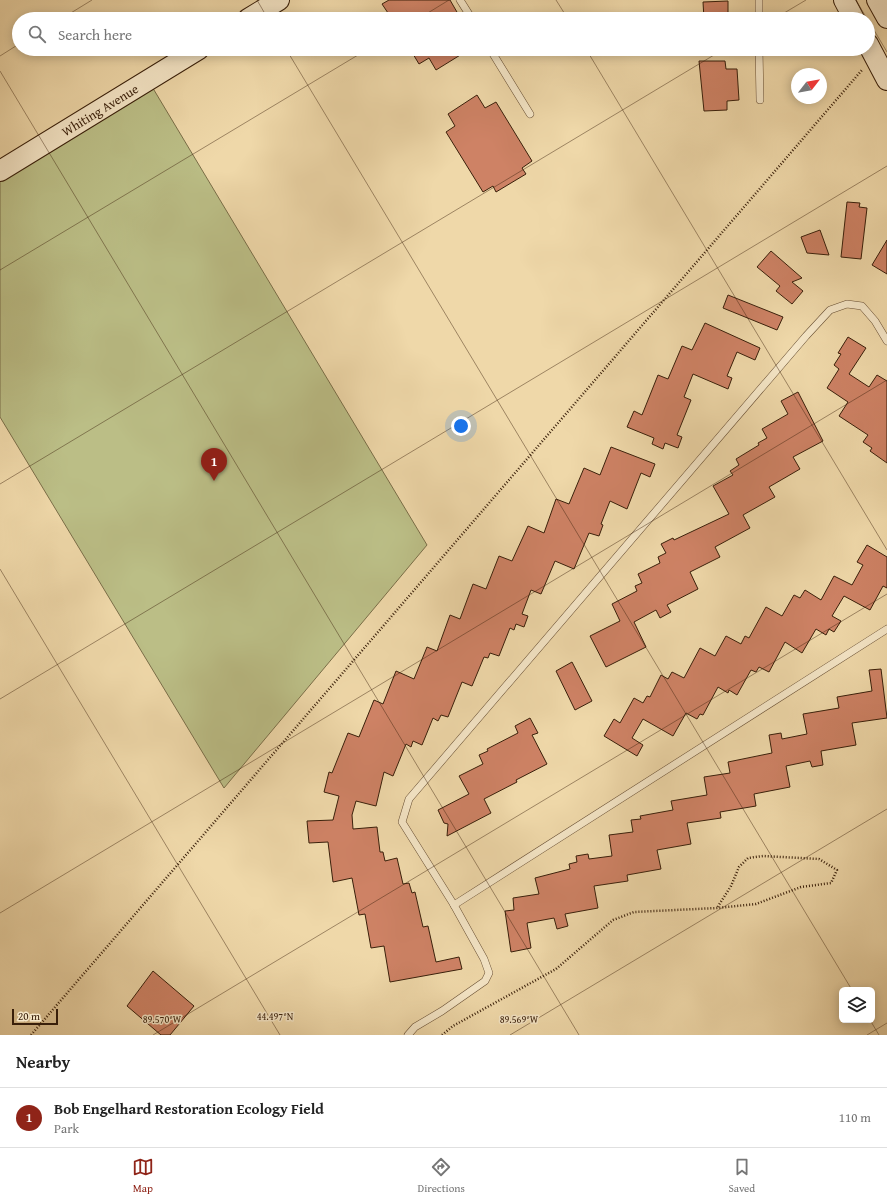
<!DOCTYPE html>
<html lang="en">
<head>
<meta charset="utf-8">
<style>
	body { margin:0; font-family:"Gentium Book Plus",serif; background:#f2f2f2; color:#222 }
	.controls { position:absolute; right:12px; bottom:12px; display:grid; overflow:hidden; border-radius:6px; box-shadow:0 2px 10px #0003 }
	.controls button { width:36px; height:36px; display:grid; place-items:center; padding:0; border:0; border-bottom:1px solid #e0e0e0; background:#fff; color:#222; font:20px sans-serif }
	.compass { position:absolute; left:791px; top:68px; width:36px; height:36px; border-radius:50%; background:#fff; box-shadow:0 2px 10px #0003; rotate:59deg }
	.scale { position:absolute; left:12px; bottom:10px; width:46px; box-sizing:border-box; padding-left:4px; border:2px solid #391f0a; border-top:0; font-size:11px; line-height:14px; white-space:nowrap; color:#391f0a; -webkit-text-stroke:3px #f5e6c7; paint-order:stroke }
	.you { position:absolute; left:461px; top:426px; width:14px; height:14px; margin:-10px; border:3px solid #fff; border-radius:50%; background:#1a73e8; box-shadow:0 0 0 6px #1a73e833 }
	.badge { display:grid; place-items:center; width:26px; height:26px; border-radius:50%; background:#8f2418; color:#fff; font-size:13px; font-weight:700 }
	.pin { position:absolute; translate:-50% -33px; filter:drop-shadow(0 1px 2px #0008) }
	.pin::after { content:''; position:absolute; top:21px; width:14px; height:12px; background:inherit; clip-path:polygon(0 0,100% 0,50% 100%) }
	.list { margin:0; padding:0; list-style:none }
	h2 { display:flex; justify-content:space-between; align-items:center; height:52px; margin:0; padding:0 16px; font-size:17px }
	h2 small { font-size:13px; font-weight:400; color:#767676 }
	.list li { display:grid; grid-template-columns:26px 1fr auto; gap:12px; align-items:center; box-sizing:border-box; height:60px; padding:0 16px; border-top:1px solid #e0e0e0 }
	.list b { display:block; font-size:15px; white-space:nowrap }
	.list p { margin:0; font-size:13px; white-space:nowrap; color:#767676 }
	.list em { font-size:13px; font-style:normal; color:#767676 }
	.icon { flex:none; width:22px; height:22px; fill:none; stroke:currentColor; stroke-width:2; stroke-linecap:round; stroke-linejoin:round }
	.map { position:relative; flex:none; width:887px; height:1035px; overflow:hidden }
	.search { position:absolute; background:#fff; box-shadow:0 2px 10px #0003; left:12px; right:12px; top:12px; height:44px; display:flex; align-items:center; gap:10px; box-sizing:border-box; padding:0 14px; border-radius:22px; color:#767676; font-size:15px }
	.sheet { height:112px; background:#fff }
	nav { display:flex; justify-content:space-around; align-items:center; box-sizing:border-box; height:56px; border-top:1px solid #e0e0e0; background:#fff; font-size:11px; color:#767676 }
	nav a { display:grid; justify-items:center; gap:2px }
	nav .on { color:#8f2418 }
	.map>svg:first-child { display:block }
</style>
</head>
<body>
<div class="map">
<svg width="887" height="1035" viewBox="0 0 887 1035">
	<rect width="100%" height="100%" fill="#efd8a9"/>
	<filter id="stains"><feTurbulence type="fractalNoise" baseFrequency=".005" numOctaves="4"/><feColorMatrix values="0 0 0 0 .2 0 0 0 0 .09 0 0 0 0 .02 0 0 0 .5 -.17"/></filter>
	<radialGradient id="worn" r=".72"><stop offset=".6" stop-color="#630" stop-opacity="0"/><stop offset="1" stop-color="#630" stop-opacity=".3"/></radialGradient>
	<polygon fill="#bbbe86" stroke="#7a6e48" points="148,80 427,545 224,788 0,417 0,171"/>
	<g fill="#ce8265" stroke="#391f0a">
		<polygon points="389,0 450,0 461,19 392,19 382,4"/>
		<polygon points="728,1 728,19 704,19 703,2"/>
		<polygon points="410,49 470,49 436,70 429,58 419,64"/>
		<polygon points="699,61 725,61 726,69 737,69 739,100 727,101 727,110 704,111"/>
		<polygon points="477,95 485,108 496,102 532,161 522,168 526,174 496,192 493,186 483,192 446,132 455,126 448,114"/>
		<polygon points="847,202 860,203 859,207 867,208 861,259 841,257"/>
		<polygon points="820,230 829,255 807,253 801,237"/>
		<polygon points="887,240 887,274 872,265"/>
		<polygon points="771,251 802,278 792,282 803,291 792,304 776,291 780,286 757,267"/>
		<polygon points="728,295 783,317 777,330 723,308"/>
		<polygon points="705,323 760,348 755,360 737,352 727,376 732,378 728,389 693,374 684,397 691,400 677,435 682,437 678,448 665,443 663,449 652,444 654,438 627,427 634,411 642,415 658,375 668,379 682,346 692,350"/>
		<polygon points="848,337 866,348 849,374 869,387 877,375 887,381 887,463 870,451 872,448 863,442 868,435 839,416 848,402 827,388 839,369 834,365 841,354 838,353"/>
		<polygon points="798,392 823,441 793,457 800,469 769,487 775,497 743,515 750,528 715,547 720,557 690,572 698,589 667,605 671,612 660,618 656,610 634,622 646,647 606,667 590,636 620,621 612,604 637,591 635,586 642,583 638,574 660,563 658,557 666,553 661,544 673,538 674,540 729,514 713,486 733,475 730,471 739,465 736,459 759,445 758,443 767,438 762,429 788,414 781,401"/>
		<polygon points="611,447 655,464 650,477 641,473 627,509 610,501 601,524 603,525 599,536 589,533 574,569 555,561 541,594 531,590 522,614 528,616 524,627 516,624 514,630 510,628 499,656 490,653 488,658 484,657 472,686 462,682 448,717 441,715 438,721 433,718 422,745 413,741 411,747 406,744 393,776 384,772 376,806 356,801 352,815 353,829 377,827 380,852 383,852 385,861 397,858 403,884 409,883 412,893 415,892 423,927 428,926 436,962 459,957 462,969 390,982 384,946 371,948 365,914 359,915 352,878 333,882 328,842 309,843 307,821 333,820 339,796 324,792 329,772 332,773 348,733 359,737 374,700 383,704 396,671 414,679 427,647 437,651 450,615 460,619 473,584 486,589 499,556 512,561 528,526 544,533 556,499 569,504 584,468 600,475"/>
		<polygon points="867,545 887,557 887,588 883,586 870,610 844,596 832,616 841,621 834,632 829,629 826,635 816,629 802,653 785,642 769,672 759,667 756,672 751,670 737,695 729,690 728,693 718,687 703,715 700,714 697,719 686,713 673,736 643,719 632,738 643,745 637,756 604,736 614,719 620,723 634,698 643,703 647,696 650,697 661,675 668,679 672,672 684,678 700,648 715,656 726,636 741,644 745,636 749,638 766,607 782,616 794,595 800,598 805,590 821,600 834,576 852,585 863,565 857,562"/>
		<polygon points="572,662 592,701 575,710 556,671"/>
		<polygon points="881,669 887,718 852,723 856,745 821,751 823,765 812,767 810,761 786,766 790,787 754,794 756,806 720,812 721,818 687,823 691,844 657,850 661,869 627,875 628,881 594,886 598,908 565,914 568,926 557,929 554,918 527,923 531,948 511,952 505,911 514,910 513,898 539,894 535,878 570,869 569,864 577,862 576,856 588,854 589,859 612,856 609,835 633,832 631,820 641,819 640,816 673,810 671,801 707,795 704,777 730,773 728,762 772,753 769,735 781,733 782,739 807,734 803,714 839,708 837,697 872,691 869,670"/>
		<polygon points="530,718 538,733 532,735 547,764 516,780 517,782 484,799 491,813 447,836 448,824 444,823 438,810 469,794 459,776 483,764 479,755 488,751 487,749 518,733 515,726"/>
		<polygon points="153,971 194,1006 170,1035 161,1035 127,1006"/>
	</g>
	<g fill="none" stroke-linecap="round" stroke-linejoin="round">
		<defs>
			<g id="lane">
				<polyline points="460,0 472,19"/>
				<polyline points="759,0 759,19"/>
				<polyline points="490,49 530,114"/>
				<polyline points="759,49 760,100"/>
				<polyline points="454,905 887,629"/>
				<polyline points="408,1035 415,1027 442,1011 485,981 489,973 484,959 454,905 402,822 409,799 806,336 830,310 847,304 862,306 875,321 887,341"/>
			</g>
			<g id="secondary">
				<polyline points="844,0 854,19"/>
				<polyline points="877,0 887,18"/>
				<polyline points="248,19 279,0"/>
				<polyline points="868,44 887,80"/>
				<path id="s1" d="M0 171 199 49"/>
			</g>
		</defs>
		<use href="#lane" stroke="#664d32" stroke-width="8"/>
		<use href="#secondary" stroke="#391f0a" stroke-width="22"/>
		<g stroke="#391f0a" stroke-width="2.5" stroke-dasharray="1 2" stroke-linecap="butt">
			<polyline points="31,1035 862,70"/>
			<polyline points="442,1035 453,1026 556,969 613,920 634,912 717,908 756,904 801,887 831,883 837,870 819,859 763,856 748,858 739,867 731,886 717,908"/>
		</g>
		<use href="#lane" stroke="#f5e6c7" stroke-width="7"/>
		<use href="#secondary" stroke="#f5e6c7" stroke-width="20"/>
	</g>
	<path fill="none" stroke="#391f0a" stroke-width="1" stroke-opacity="0.45" d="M257 0 268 19M556 0 568 19M856 0 867 19M61 19 92 0M418 19 449 0M774 19 806 0M868 20 887 52M286 49 852 990M586 49 887 550M0 56 19 44M0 71 579 1035M0 270 368 49M0 484 724 49M0 569 280 1035M0 699 887 166M0 913 887 380M870 1020 879 1035M153 1035 887 594M510 1035 887 809M867 1035 887 1023"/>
	<g text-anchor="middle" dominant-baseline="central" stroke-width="3" stroke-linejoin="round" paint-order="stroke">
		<g font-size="13" fill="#391f0a" stroke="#f5e6c7">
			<text stroke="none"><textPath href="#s1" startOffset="117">Whiting Avenue</textPath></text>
		</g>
	</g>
	<g font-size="10" text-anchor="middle" fill="#391f0a" stroke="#f5e6c7" stroke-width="3" stroke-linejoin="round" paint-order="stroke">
		<text x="275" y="1020">44.497°N</text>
		<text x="162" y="1023">89.570°W</text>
		<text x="519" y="1023">89.569°W</text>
	</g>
	<rect width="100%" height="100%" filter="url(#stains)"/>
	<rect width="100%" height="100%" fill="url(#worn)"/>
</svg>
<div class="controls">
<button><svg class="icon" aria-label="layers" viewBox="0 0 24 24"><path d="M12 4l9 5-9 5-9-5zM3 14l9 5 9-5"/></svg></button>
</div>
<svg class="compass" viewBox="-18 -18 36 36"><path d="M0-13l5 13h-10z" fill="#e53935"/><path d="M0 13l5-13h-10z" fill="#767676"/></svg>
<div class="scale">20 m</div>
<div class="you"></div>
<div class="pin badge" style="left:214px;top:481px">1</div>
<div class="search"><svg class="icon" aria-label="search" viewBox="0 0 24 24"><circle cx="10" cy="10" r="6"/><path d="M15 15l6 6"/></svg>Search here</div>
</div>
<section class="sheet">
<h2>Nearby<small></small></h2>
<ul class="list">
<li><span class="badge">1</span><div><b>Bob Engelhard Restoration Ecology Field</b><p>Park</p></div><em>110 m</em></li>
</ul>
</section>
<nav>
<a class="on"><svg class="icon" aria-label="map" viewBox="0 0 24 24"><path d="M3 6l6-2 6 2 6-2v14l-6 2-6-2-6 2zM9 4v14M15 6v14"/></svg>Map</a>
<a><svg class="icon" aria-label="directions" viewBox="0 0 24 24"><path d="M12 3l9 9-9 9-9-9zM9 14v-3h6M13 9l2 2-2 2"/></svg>Directions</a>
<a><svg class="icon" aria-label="saved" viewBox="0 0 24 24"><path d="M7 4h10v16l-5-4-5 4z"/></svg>Saved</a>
</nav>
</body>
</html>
